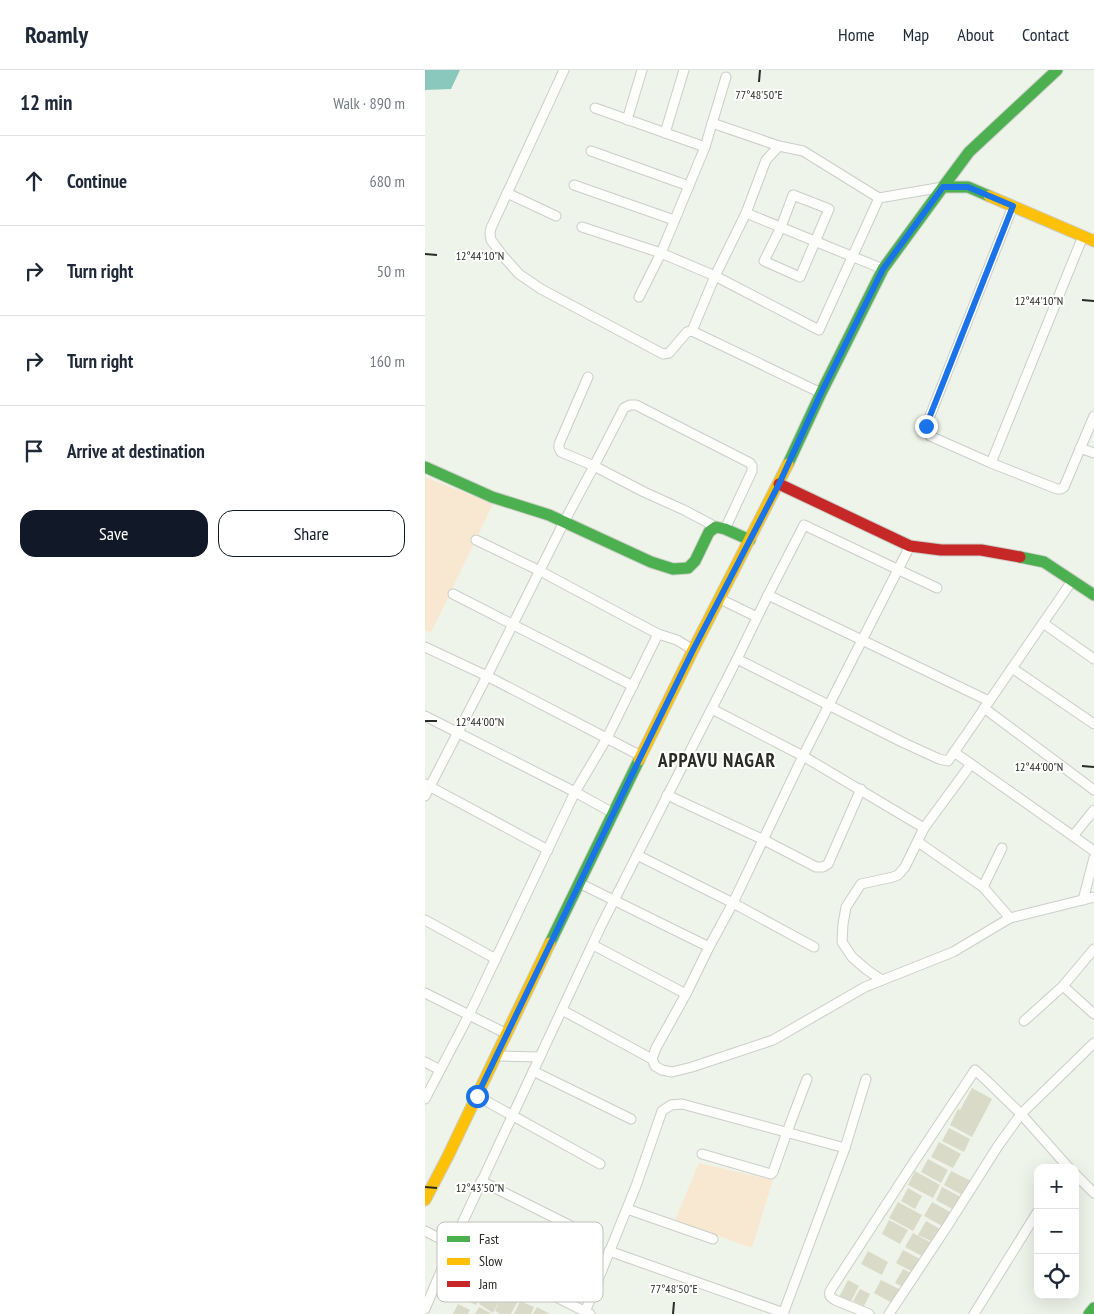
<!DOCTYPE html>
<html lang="en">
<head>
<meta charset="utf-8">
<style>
	body { margin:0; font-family:"PT Sans Narrow",sans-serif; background:#f6f6f7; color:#1f2937 }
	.controls { position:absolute; right:15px; bottom:15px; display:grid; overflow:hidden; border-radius:10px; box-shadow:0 5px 20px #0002 }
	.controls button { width:45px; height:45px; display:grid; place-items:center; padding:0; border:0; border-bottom:1px solid #e0e1e3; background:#fff; color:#1f2937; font:25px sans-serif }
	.stop { position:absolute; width:15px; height:15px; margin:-11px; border:4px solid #1a73e8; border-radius:50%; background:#fff }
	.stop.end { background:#1a73e8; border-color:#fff; box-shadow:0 1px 5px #0008 }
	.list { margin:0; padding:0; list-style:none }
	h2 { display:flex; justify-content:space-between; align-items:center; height:65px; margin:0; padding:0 20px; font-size:21px }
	h2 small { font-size:16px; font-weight:400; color:#747a83 }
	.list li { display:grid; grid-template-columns:32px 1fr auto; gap:15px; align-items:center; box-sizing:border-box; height:90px; padding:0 20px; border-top:1px solid #e0e1e3 }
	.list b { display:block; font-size:19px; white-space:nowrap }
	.list em { font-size:16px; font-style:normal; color:#747a83 }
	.actions { display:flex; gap:10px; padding:15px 20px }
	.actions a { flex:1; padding:11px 0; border:1px solid #111827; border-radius:15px; text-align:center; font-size:18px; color:#111827 }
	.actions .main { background:#111827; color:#fff }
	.icon { flex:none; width:28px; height:28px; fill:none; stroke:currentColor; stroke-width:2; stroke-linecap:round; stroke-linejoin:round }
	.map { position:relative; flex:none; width:669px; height:1244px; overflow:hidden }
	header { display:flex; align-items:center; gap:30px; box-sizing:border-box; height:70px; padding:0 25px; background:#fff; border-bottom:1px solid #e0e1e3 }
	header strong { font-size:24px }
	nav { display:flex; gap:28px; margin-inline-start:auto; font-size:18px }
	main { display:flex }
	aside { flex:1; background:#fff }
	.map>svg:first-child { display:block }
</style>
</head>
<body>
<header>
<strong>Roamly</strong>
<nav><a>Home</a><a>Map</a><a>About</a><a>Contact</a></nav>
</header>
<main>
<aside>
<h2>12 min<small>Walk · 890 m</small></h2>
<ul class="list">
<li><svg class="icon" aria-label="ahead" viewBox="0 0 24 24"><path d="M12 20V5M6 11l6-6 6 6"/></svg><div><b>Continue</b></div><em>680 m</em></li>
<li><svg class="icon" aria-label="right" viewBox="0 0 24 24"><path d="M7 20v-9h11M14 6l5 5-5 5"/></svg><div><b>Turn right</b></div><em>50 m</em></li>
<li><svg class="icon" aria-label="right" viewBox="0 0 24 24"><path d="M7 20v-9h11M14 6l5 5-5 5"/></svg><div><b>Turn right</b></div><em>160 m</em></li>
<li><svg class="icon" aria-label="arrive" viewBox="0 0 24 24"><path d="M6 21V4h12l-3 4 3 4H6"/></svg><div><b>Arrive at destination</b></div></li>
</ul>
<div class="actions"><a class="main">Save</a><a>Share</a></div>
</aside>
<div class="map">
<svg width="669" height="1244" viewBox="0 0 669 1244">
	<rect width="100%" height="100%" fill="#eff4ea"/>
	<g fill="#f8e8d1">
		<polygon points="0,407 68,434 6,563 0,560"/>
		<polygon points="274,1093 348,1110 327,1178 250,1150"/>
	</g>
	<polygon fill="#8ac8bd" points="0,0 35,0 26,19 0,20"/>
	<g fill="#dadac8">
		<polygon points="547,1018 567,1029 547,1067 525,1055 533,1039 535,1040"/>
		<polygon points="524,1058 545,1069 539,1082 517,1071"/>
		<polygon points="514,1072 536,1084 528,1098 506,1087"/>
		<polygon points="503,1089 523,1100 516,1113 496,1102"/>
		<polygon points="490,1101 515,1115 508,1128 483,1115"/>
		<polygon points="526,1101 548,1112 541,1127 519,1115"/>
		<polygon points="517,1117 536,1127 529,1140 511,1130"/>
		<polygon points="483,1118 497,1126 490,1139 476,1131"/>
		<polygon points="473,1132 497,1145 488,1161 464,1148"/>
		<polygon points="507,1132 527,1143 519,1157 499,1146"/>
		<polygon points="464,1150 483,1160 475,1174 457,1164"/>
		<polygon points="501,1151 515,1159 508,1172 493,1165"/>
		<polygon points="488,1163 505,1172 497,1186 480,1177"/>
		<polygon points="478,1180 495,1189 488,1202 471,1193"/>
		<polygon points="443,1181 463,1192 457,1205 436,1194"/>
		<polygon points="478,1199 488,1204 480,1218 470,1213"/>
		<polygon points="49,1207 63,1213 51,1235 38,1229"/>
		<polygon points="423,1210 434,1216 425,1233 414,1227"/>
		<polygon points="456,1210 476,1220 469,1234 449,1223"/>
		<polygon points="64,1216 94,1229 86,1244 75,1244 70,1241 76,1228 68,1243 54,1234"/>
		<polygon points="435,1219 445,1224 439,1236 428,1231"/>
		<polygon points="95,1231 109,1237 106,1244 89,1244"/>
		<polygon points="33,1234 45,1240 43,1244 28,1244"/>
		<polygon points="54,1237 67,1244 50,1244"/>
		<polygon points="112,1237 125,1244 108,1244"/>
	</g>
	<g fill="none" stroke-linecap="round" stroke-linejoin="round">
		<defs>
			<g id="street">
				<polyline points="139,0 66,158 65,163 66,170 78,186 94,204 116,219 238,284 244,283 262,262 267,261 396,323"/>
				<polyline points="170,38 280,77 236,183 290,206 394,260 454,128 518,117"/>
				<polyline points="202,50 217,0"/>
				<polyline points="287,53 354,76"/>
				<polyline points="240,63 259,0"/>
				<polyline points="280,77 301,7"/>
				<polyline points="166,81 264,116"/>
				<polyline points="149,115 249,150"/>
				<polyline points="82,123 131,146"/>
				<polygon points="368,125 404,139 375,207 339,191 356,157"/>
				<polyline points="588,136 501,356 501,361 505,366 566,393 632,419 636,419 639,417 669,346"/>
				<polyline points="321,143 458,199"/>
				<polyline points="157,157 236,183 214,227"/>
				<polyline points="267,261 290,206 321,143 341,90 354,76 378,81 454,128"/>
				<polyline points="163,307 134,374 134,378 136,382 169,396 199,338 205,335 211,335 325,393 327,396 327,401 300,459"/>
				<polyline points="655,378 669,383"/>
				<polyline points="566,393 658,166"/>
				<polyline points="51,470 115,501 233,564"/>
				<polyline points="485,476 378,686 308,833 284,877 261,924 231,978 227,989 230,996 237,1000 247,1002 267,997 348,970 440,917 528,882 585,848 669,827"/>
				<polyline points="28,524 208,616"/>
				<polyline points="343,525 564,631"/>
				<polyline points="295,529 332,547"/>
				<polyline points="618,553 669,589"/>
				<polyline points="0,577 62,606 216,686"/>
				<polyline points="312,589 477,672 514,689 523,691 647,511"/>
				<polyline points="587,598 669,654"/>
				<polyline points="559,638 669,720"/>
				<polyline points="287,639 378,686 499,758"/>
				<polyline points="0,646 150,722 182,668 233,564 252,570 268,580"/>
				<polyline points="529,682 669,781"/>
				<polyline points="0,714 123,780"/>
				<polyline points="242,725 339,770 391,797 398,797 403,794 436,719"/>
				<polyline points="0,726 62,606 139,452 169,396 219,422 259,440 291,457"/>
				<polyline points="648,766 669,740"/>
				<polyline points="493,772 558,817 585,848"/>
				<polyline points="212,785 308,833 389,877"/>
				<polyline points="154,813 284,877"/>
				<polyline points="558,817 577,778"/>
				<polyline points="658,830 669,788"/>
				<polyline points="0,850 71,889"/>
				<polyline points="168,875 261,924"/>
				<polyline points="457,910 442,900 427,887 417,872 418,854 421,837 436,814 468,807 473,805 480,797 499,758 546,694"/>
				<polyline points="638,916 669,944"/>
				<polyline points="0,923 44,945 0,1029"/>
				<polyline points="137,940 227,989"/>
				<polyline points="599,951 638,916 669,879"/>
				<polyline points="82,964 44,945 150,722 188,743"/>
				<polyline points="71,986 115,987"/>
				<polyline points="0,992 15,1000"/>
				<polyline points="108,1001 206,1049"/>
				<polyline points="52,1026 175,1094"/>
				<polyline points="420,1078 441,1009"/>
				<polyline points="277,1084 346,1104 348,1102 362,1062 382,1009"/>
				<polyline points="650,1104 669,1123"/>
				<polyline points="56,1111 164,1165"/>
				<polyline points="202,1139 288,1169"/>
				<polyline points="0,1161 165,1244"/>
				<polyline points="184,1181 359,1243"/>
				<polyline points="0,1239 27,1175 176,856 312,589 343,525 379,455 512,518"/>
				<polyline points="160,1242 211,1116 237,1041 246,1035 257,1034 420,1078 358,1244"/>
				<path d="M444 1244 410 1230C405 1227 404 1226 405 1221L483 1101 550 1000 561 1010 596 1044 644 1098"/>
				<polyline points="464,1244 523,1155 573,1076 596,1044 669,973"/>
				<polyline points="549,1244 613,1141"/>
			</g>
			<g id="fast">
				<polyline points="518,117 544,82 632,0"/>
				<polyline points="363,394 396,323 458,199 518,117 543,117 564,126"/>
				<polyline points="0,397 67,427 124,445 226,492 248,499 263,498 270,491 284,462 291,457 300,459 325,470"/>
				<polyline points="595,487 619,492 669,525"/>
				<polyline points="125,873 214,690"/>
				<polyline points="664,1244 669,1238"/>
			</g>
			<g id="slow">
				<polyline points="564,126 669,171"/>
				<polyline points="214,690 268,580 363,394"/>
				<polyline points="0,1130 23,1086 125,873"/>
			</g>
			<polyline id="jam" points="354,414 485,476 516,480 556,480 595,487"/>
		</defs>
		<use href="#street" stroke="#cbcec7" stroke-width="11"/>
		<use href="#fast" stroke="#cbcec7" stroke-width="13"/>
		<use href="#slow" stroke="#cbcec7" stroke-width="13"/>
		<use href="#jam" stroke="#cbcec7" stroke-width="13"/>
		<use href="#street" stroke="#fdfdfc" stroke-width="9"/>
		<use href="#fast" stroke="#4caf50" stroke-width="11"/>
		<use href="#slow" stroke="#ffc107" stroke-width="11"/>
		<use href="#jam" stroke="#c62828" stroke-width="11"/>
	</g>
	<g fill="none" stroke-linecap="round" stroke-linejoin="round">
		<polyline stroke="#1a73e8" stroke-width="6" points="52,1026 216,686 268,580 354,414 396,323 458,199 518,117 543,117 588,136 501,356"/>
	</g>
	<path fill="none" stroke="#292c25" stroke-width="2" d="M334 12 335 0M0 184 12 185M657 230 669 231M0 651H12M657 696 669 697M0 1117 12 1118M248 1244 249 1232"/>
	<g text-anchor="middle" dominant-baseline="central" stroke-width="4" stroke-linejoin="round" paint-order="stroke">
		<g font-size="19" font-weight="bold" letter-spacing="1" fill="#292c25" stroke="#fff">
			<text x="292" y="690">APPAVU NAGAR</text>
		</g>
	</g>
	<rect x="12" y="1152" width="166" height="80" rx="8" fill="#fff" stroke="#bfc0be" stroke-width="1"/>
	<rect x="22" y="1166" width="23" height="6" fill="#4caf50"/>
	<rect x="22" y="1188" width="23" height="7" fill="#ffc107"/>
	<rect x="22" y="1211" width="23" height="6" fill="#c62828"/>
	<g font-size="14" fill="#292c25">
		<text x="54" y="1174">Fast</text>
		<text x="54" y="1196">Slow</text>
		<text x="54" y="1219">Jam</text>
	</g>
	<g font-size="12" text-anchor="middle" fill="#292c25" stroke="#fff" stroke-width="4" stroke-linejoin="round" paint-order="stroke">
		<text x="334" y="29">77°48'50"E</text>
		<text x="55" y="190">12°44'10"N</text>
		<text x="614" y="235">12°44'10"N</text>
		<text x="55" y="656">12°44'00"N</text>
		<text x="614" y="701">12°44'00"N</text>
		<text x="55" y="1122">12°43'50"N</text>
		<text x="249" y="1223">77°48'50"E</text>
	</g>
</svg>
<div class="controls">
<button>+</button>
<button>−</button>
<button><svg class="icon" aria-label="locate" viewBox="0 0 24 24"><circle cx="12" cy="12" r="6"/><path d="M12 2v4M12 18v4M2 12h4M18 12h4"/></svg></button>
</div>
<div class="stop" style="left:52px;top:1026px"></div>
<div class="stop end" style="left:501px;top:356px"></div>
</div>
</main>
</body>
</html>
